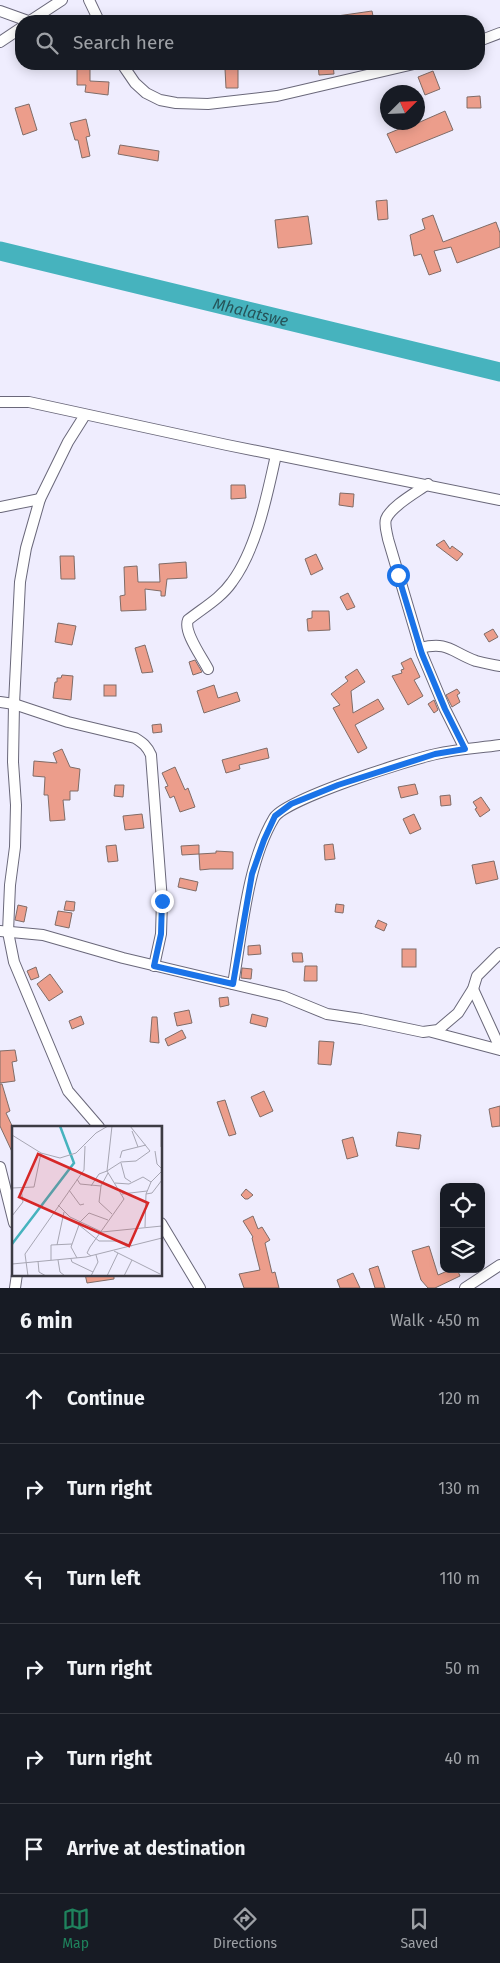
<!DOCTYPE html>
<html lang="en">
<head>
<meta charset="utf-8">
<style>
	body { margin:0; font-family:"Fira Sans",sans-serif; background:#20242c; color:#f1f3f6 }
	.controls { position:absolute; right:15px; bottom:15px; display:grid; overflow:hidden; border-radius:10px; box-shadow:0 2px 12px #0003 }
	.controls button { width:45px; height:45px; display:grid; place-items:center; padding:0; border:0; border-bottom:1px solid #363941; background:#171b24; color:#f1f3f6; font:25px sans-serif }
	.compass { position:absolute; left:380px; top:85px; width:45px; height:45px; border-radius:50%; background:#171b24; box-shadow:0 2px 12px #0003; rotate:66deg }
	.stop { position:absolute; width:15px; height:15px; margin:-11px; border:4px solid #1a73e8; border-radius:50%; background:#fff }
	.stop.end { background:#1a73e8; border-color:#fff; box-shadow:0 1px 5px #0008 }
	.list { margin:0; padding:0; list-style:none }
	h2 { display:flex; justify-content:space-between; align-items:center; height:65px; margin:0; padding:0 20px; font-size:21px }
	h2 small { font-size:16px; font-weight:400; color:#9ea1a6 }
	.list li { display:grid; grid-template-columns:32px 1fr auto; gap:15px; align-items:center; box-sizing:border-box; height:90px; padding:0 20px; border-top:1px solid #363941 }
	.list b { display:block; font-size:19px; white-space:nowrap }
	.list em { font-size:16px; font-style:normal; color:#9ea1a6 }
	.icon { flex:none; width:28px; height:28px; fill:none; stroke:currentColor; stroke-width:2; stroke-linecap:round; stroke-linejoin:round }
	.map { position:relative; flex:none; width:500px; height:1288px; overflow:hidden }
	.search { position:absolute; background:#171b24; box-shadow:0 2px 12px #0003; left:15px; right:15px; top:15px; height:55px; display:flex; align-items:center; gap:12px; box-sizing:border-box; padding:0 18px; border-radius:20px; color:#9ea1a6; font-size:19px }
	.sheet { height:605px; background:#171b24 }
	nav { display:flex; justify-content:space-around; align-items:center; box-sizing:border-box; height:70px; border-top:1px solid #363941; background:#171b24; font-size:14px; color:#9ea1a6 }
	nav a { display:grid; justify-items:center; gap:2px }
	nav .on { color:#1f835d }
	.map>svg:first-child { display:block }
</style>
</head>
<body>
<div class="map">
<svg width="500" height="1288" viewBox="0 0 500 1288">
	<rect width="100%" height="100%" fill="#efedfe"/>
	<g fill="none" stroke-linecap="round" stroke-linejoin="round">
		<path stroke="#46b3be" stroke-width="19" id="s1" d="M0 251 500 372"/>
	</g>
	<g fill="#ec9d8b" stroke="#806c67">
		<polygon points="372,11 374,21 337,21 337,16"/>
		<polygon points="77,64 90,64 90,81 109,82 108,95 85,92 86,85 77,85"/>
		<polygon points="318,64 333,64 334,74 319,75"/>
		<polygon points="225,69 238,69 238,88 226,88"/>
		<polygon points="433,71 440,89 425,95 418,77"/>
		<polygon points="480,96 481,108 467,108 467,97"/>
		<polygon points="29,104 37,130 23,135 15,108"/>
		<polygon points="445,111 453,130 396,153 387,134 404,127 404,129"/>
		<polygon points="86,119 90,136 86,137 90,156 82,158 78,140 75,140 70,123"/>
		<polygon points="120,145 159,151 158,161 118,154"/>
		<polygon points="387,200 388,219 378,220 376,201"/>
		<polygon points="433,215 443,242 496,222 500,233 500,247 457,263 451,247 434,251 441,271 429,275 421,254 414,256 410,235 425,229 422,219"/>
		<polygon points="308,216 312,244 278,248 275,220"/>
		<polygon points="231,485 245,485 246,498 231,499"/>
		<polygon points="340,493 354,494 353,507 339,505"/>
		<polygon points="444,540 450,549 452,546 463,554 457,561 436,545"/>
		<polygon points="316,554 323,569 311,575 305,559"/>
		<polygon points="60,556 74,556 75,579 61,579"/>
		<polygon points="186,562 187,578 167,579 165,596 161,596 161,591 145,589 146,610 121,611 120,596 125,595 124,567 137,566 138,582 160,582 159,564"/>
		<polygon points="348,593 355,607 347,610 340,597"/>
		<polygon points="312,611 329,611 330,630 308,631 307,619 312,618"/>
		<polygon points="58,623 76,626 72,645 55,642"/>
		<polygon points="493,629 498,637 489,642 484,634"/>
		<polygon points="145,645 153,672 142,673 135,648"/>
		<polygon points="411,658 420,677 414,680 423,696 408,705 392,676 402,673 401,670 404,669 401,663"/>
		<polygon points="195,660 202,672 193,675 189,662"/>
		<polygon points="357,669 365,682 351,691 353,713 378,699 384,709 355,725 367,748 358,753 333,708 340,705 331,694 348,681 345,677"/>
		<polygon points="62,675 73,676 71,700 53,698 55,682 57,682 57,678 61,678"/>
		<rect x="104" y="685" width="12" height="11"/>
		<polygon points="214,685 218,698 237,692 240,701 204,713 197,691"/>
		<polygon points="457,689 460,693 457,695 460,702 452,707 446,695"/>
		<polygon points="434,700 438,710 434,713 428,704"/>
		<polygon points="161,724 162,732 153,733 152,725"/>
		<polygon points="267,748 269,758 239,765 240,769 226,773 222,760"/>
		<polygon points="62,749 70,767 80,769 78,791 70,791 70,800 63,800 65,820 50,821 48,795 44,795 45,777 33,776 34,761 57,763 53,753"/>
		<polygon points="175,767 185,790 188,788 195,807 180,812 174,796 170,798 165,787 168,786 162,773"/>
		<polygon points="415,784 418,794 401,798 398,787"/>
		<polygon points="115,785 124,785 123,797 114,796"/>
		<polygon points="450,795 451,805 441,806 440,796"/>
		<polygon points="481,797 490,810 480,817 475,809 477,808 473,802"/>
		<polygon points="142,814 144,828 125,830 123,816"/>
		<polygon points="414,814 421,829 410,834 403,819"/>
		<polygon points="333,844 335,859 325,860 324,845"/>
		<polygon points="116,845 118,861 108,862 106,846"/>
		<polygon points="199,845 199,854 182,855 181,846"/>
		<polygon points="216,851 233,852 233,869 210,869 200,870 199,854 216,853"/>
		<polygon points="494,861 498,879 476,884 472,865"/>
		<polygon points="180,878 198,882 196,891 178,887"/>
		<polygon points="66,901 75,902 74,911 64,910"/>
		<polygon points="336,904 344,905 343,913 335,912"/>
		<polygon points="18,905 27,907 24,922 15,920"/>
		<polygon points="58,911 72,913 69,928 55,925"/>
		<polygon points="378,920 387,924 384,931 375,927"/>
		<polygon points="260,945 261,954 248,955 248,946"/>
		<rect x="402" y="949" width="14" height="18"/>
		<polygon points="292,953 302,953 303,962 293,962"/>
		<polygon points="305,966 317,966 317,981 304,981"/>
		<polygon points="36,967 39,977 31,980 27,971"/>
		<polygon points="242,968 252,969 251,979 241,978"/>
		<polygon points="50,974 63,992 49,1001 37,984"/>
		<polygon points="228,997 229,1005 220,1007 219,998"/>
		<polygon points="189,1010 192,1023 177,1026 174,1013"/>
		<polygon points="252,1014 268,1018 266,1027 250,1023"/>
		<polygon points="81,1016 84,1024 72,1029 69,1021"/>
		<polygon points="152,1017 157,1017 159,1043 150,1042"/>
		<polygon points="182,1030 186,1038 168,1046 165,1039"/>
		<polygon points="319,1041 334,1042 331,1065 318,1064"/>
		<polygon points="15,1050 17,1061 12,1062 15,1081 0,1083 0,1051"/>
		<polygon points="0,1084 2,1084 10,1111 6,1113 14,1130 14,1156 0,1126"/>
		<polygon points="264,1091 273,1111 260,1117 251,1097"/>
		<polygon points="225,1100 236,1134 229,1136 217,1102"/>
		<polygon points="500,1106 500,1126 492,1127 489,1109"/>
		<polygon points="398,1132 421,1135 419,1149 396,1146"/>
		<polygon points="353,1137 358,1156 347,1159 342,1140"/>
		<polygon points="246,1189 253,1195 248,1199 245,1199 241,1195"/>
		<polygon points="253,1216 258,1229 262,1227 270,1240 265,1243 272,1273 275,1272 279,1288 244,1288 239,1274 260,1270 252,1238 253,1237 243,1221"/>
		<polygon points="429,1246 438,1275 452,1269 457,1269 460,1276 435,1288 428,1288 421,1280 412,1251"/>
		<polygon points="378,1266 385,1288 375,1288 369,1269"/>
		<polygon points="353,1273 360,1288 340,1288 337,1280"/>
		<polygon points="85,1274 114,1274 114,1279 87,1283"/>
	</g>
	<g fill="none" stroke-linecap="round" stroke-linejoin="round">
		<defs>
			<g id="minor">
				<polyline points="89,0 99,21"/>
				<polyline points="0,11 28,21"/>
				<polyline points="30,21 62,0"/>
				<polyline points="479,41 500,33"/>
				<polyline points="0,42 21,28"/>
				<polyline points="122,64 135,83 146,93 160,100 176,103 208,104 277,96 414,64"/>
				<polyline points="0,402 29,402 227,445 500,500"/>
				<polyline points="85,415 68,442 40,499 26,548 20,582 14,704 13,762 16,805 15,847 10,885 8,932 14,962 68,1091 99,1127"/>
				<path d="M428 484C417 492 391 506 386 519 384 525 387 533 388 539L422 654 445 709 465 749"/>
				<polyline points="0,507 40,499"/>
				<path d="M420 648C449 641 451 652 476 661 484 663 492 665 500 666"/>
				<path d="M208 669C202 657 183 632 188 620 203 608 221 598 232 582 257 548 267 495 276 455"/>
				<path d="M0 702 14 704 68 722 135 738C143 743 147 746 151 755L162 901 161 934 154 966"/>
				<polyline points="0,931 43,935 123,958 283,996 327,1014 361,1019 423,1032 438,1030 458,1013 473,989 477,976 500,953"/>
				<path d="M233 984C242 933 247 863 274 818 285 799 409 760 436 754 457 749 479 748 500 745"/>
				<polyline points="473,989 500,1048"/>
				<polyline points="432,1032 500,1050"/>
				<polyline points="0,1167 14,1223"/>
				<polyline points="161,1223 200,1288"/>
				<polyline points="15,1288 17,1274"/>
				<polyline points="465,1288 500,1265"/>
			</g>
		</defs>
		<use href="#minor" stroke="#6a687a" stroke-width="12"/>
		<use href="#minor" stroke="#fff" stroke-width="10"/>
	</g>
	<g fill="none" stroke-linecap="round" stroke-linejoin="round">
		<polyline stroke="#1a73e8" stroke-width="6" points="162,901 161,934 154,966 233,984 252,874 264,840 275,816 291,804 338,785 435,754 465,749 445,709 422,654 398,575"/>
	</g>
	<g text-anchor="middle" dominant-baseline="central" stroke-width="5" stroke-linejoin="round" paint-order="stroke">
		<g font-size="16" font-style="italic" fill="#26555a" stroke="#fdfdfd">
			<text stroke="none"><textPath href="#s1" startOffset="258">Mhalatswe</textPath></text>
		</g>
	</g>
	<g transform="translate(12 1126)">
		<rect width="150" height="150" fill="#efedfe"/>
		<path fill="none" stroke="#46b3be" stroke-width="2.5" d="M0 118 62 37 48 0"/>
		<path fill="none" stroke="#a7a6b3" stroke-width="1" d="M120 5 126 21M0 9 29 27 48 32 64 27 84 7 96 0M149 21V0M143 25 145 38 150 43M108 32 110 25 134 19M109 37 113 52 119 56M96 47 89 60 87 76 100 88M65 53 68 58 89 60M103 57 117 58 131 51 139 56M79 60 87 48 95 45 100 0M0 62 22 61 29 27M57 64 68 79 72 78M110 68 135 65M134 68 140 67 150 54M46 79 58 91 90 106 150 100M0 90 11 76 9 63M67 99 87 115H108L120 120M133 101 134 68 139 56 150 45M45 119 52 86M102 125 148 148M79 130 75 127 78 121 112 73 95 45 109 36 124 35 138 25 118 0M65 132 59 121 68 96 77 87 96 94M59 133 60 136 81 146M39 134V119L60 118M46 134 48 146 53 150M26 135 27 146 34 150M0 138 74 131 150 112M16 150 13 128 72 44 73 20M79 150 86 136 84 129M95 150 106 127M112 150 120 134"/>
		<path fill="#d62828" fill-opacity="0.15" stroke="#d62828" stroke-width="2.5" d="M26 28 136 77 117 120 7 71Z"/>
		<rect width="150" height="150" fill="none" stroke="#3c3b43" stroke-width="2.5"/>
	</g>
</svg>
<div class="controls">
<button><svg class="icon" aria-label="locate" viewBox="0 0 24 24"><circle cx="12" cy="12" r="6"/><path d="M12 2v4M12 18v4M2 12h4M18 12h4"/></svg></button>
<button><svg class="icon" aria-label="layers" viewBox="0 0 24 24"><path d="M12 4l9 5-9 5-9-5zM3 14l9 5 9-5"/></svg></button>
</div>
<svg class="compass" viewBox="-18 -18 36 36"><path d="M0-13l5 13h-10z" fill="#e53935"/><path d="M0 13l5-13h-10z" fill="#9ea1a6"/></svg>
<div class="stop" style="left:398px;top:575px"></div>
<div class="stop end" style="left:162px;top:901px"></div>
<div class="search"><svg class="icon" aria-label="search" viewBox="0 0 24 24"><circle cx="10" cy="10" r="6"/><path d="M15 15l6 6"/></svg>Search here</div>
</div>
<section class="sheet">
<h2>6 min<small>Walk · 450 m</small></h2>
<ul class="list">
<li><svg class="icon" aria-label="ahead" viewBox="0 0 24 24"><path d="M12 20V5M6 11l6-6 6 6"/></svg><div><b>Continue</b></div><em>120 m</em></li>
<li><svg class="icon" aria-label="right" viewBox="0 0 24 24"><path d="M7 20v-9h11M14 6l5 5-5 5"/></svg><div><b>Turn right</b></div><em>130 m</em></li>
<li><svg class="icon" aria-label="left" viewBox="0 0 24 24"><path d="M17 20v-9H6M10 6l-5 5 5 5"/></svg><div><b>Turn left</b></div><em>110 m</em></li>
<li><svg class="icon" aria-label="right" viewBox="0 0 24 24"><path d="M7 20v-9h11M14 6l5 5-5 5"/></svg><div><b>Turn right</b></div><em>50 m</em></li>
<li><svg class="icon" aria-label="right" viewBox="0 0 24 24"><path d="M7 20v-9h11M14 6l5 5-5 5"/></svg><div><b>Turn right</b></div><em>40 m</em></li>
<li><svg class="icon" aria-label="arrive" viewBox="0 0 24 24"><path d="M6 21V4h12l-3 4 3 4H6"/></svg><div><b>Arrive at destination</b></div></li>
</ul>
</section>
<nav>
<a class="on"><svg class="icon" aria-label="map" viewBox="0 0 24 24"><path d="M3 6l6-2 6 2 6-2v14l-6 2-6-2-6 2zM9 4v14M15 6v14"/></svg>Map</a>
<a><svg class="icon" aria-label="directions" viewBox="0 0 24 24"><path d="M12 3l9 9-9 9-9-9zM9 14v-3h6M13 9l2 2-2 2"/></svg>Directions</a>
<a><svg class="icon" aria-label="saved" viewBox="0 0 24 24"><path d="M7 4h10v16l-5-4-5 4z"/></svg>Saved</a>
</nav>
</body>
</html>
